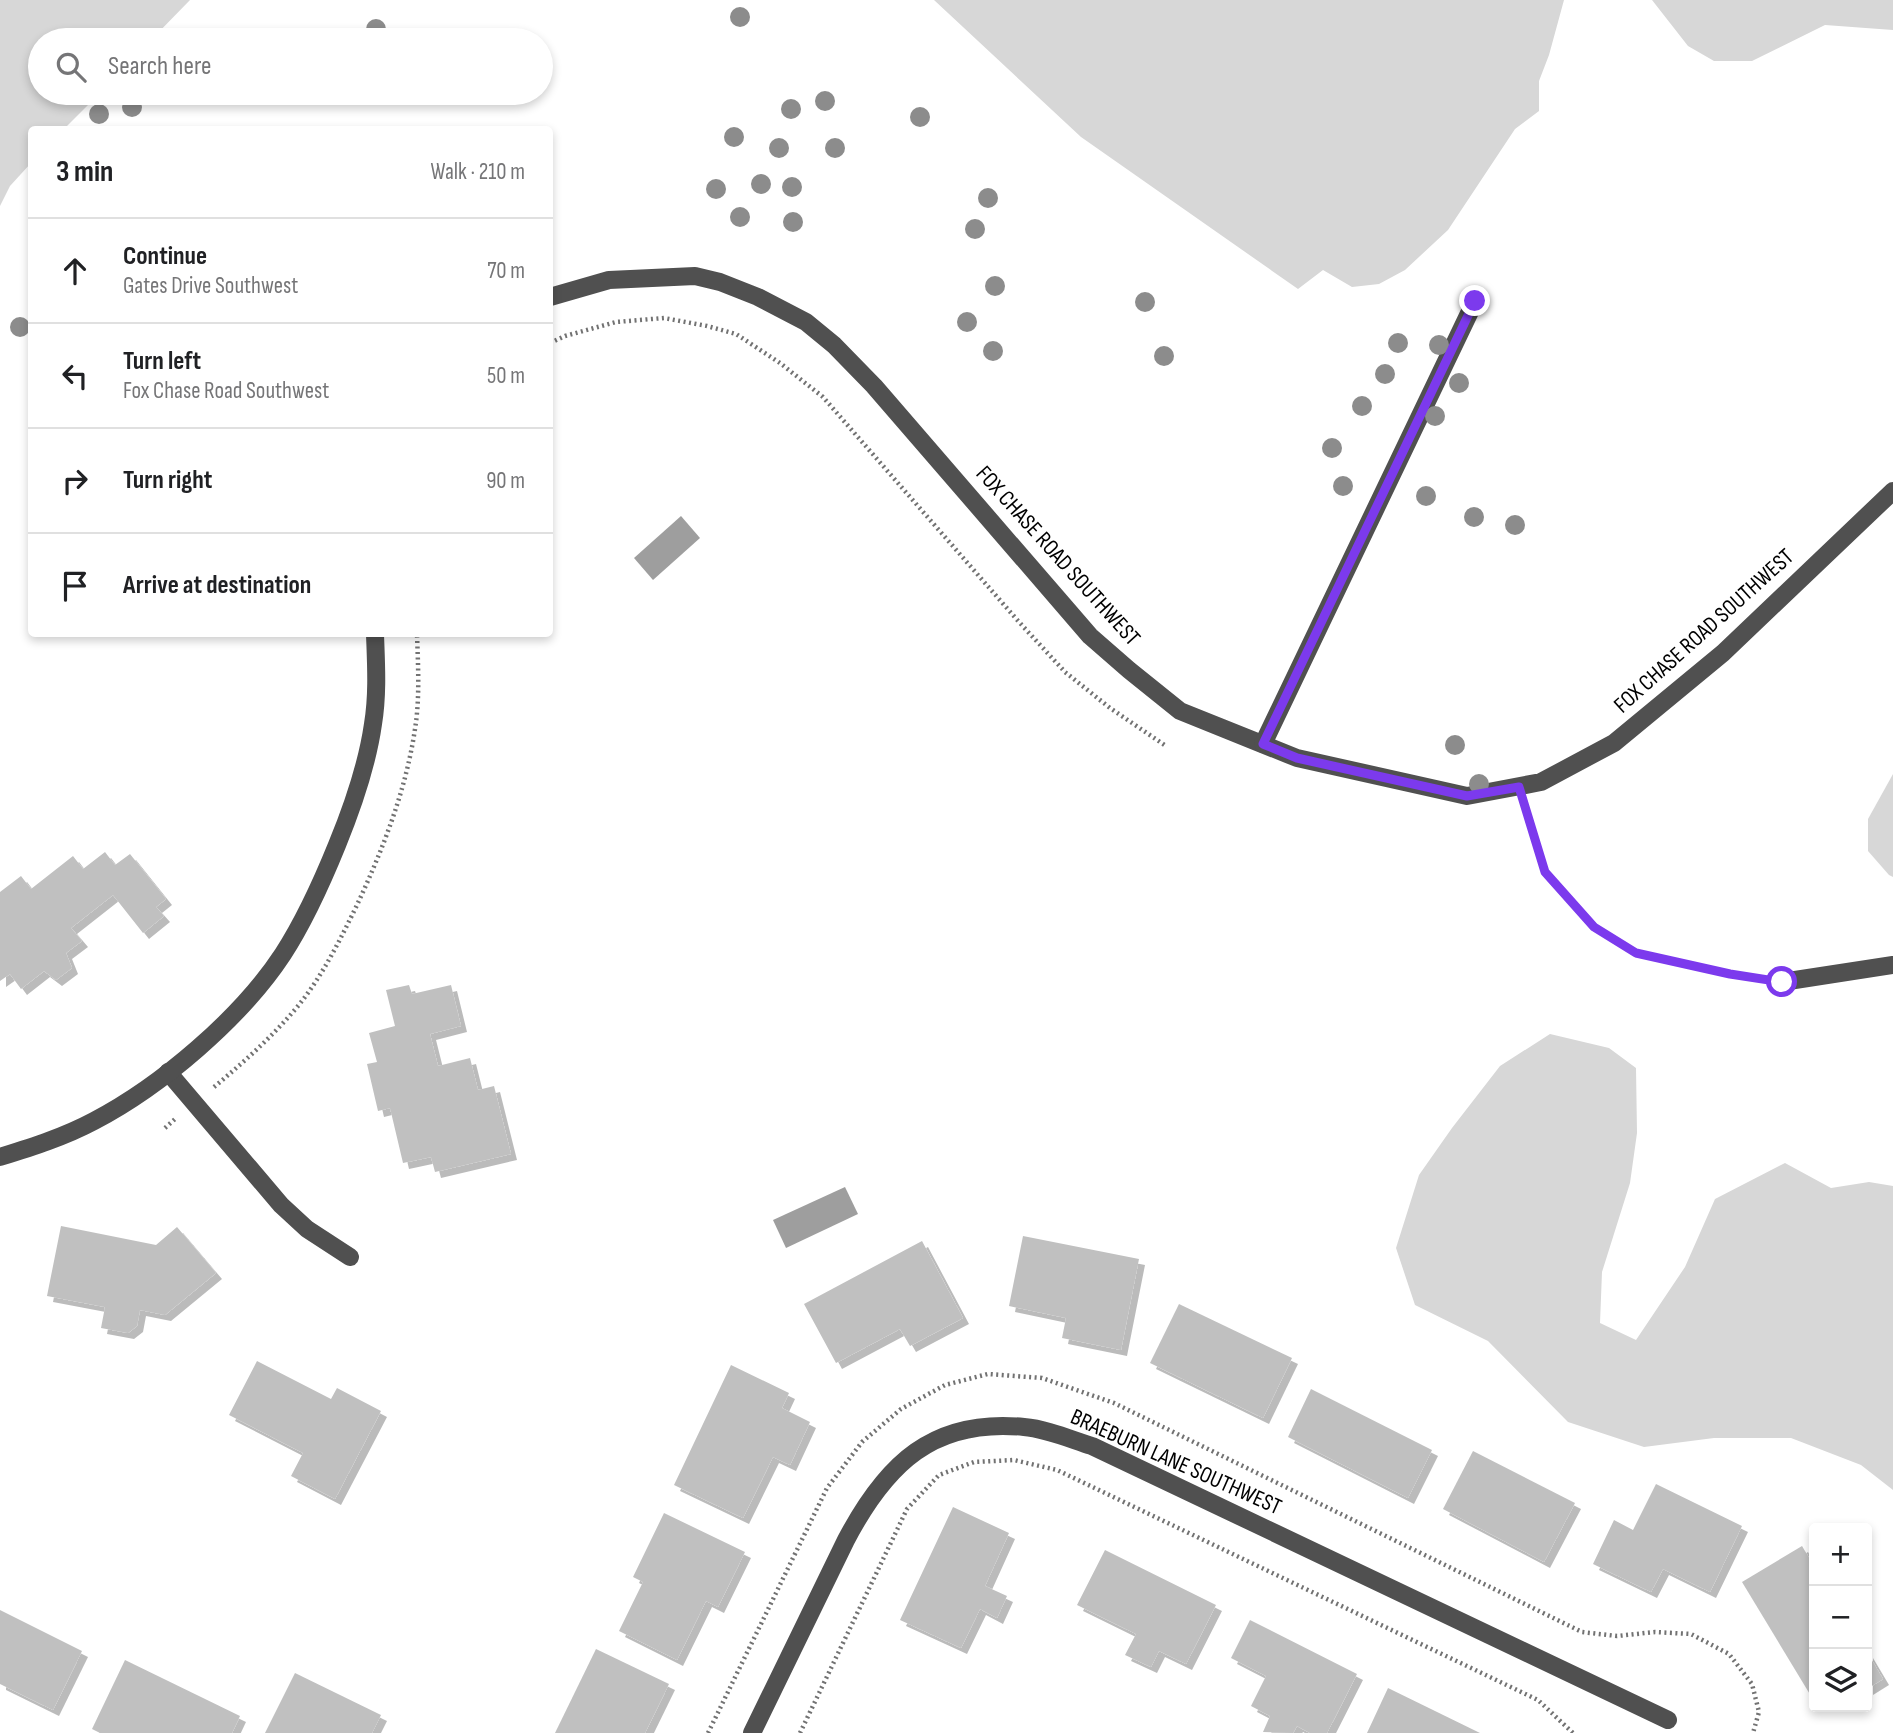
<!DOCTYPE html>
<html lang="en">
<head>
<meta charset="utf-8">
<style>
	body { margin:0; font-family:"Sofia Sans Condensed",sans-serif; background:#f6f6f6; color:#202124 }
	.controls { position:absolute; right:21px; bottom:21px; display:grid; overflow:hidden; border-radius:7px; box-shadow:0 4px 10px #0003 }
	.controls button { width:63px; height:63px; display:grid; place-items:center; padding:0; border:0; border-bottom:2px solid #e0e0e0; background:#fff; color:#202124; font:35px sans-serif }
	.stop { position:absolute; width:21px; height:21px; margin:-16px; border:5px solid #7c3aed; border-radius:50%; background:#fff }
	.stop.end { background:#7c3aed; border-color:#fff; box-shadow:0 2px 7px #0008 }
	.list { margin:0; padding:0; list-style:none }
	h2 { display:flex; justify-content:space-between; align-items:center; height:91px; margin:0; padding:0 28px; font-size:30px }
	h2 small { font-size:23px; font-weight:400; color:#757577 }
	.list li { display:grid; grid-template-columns:46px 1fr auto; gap:21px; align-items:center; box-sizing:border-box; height:105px; padding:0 28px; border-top:2px solid #e0e0e0 }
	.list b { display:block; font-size:26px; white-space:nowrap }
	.list p { margin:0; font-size:23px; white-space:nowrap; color:#757577 }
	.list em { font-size:23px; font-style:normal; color:#757577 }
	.icon { flex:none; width:38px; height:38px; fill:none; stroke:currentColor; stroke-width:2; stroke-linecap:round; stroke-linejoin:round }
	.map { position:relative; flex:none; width:1893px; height:1733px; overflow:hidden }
	.search { position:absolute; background:#fff; box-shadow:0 4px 10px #0003; left:28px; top:28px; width:525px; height:77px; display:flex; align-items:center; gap:18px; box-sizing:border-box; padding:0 24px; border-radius:38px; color:#757577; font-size:26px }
	.panel { position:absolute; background:#fff; box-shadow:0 4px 10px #0003; left:28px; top:126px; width:525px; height:511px; border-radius:7px }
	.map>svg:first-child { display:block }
</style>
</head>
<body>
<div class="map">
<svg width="1893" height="1733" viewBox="0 0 1893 1733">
	<defs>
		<filter id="shadow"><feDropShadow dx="6" dy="6" stdDeviation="0" flood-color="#0004"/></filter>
	</defs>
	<rect width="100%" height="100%" fill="#fff"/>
	<g fill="#d7d7d7">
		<polygon points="0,0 190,0 151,40 40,40 40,93 100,93 64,129 32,130 31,163 10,186 0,206"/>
		<polygon points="934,0 1564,0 1549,55 1539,81 1539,111 1515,129 1448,230 1405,270 1379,284 1352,287 1323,270 1298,289 1081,137"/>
		<polygon points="1652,0 1893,0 1893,30 1825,25 1752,61 1714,61 1688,46"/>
		<polygon points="1893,774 1893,877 1889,875 1868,851 1868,819"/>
		<polygon points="1550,1034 1609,1048 1636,1068 1637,1133 1630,1183 1602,1272 1600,1323 1636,1340 1685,1267 1715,1199 1785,1163 1831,1188 1869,1182 1893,1186 1893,1490 1861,1465 1791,1438 1714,1438 1644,1447 1568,1422 1488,1341 1415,1305 1396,1248 1419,1175 1452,1128 1500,1066"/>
	</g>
	<g fill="#9e9e9e">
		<polygon points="681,516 700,538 653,580 634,558"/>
		<polygon points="845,1187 858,1214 786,1248 773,1220"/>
	</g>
	<g fill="#c0c0c0" filter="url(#shadow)">
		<polygon points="105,852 115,865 130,854 166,899 156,907 164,916 143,933 113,895 71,928 82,941 66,953 72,968 56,980 44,971 21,989 10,974 0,981 0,892 21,876 31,889 73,856 83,869"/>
		<polygon points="409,985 412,994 451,985 461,1026 430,1034 438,1066 470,1058 478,1090 494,1086 511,1154 435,1172 431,1157 403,1163 390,1108 378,1111 367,1064 377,1062 369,1033 395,1026 386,990"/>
		<polygon points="61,1226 156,1245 177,1227 216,1273 165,1315 140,1310 137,1326 128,1333 101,1328 105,1307 47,1296"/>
		<polygon points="1023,1236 1139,1259 1121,1350 1062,1338 1066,1318 1009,1306"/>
		<polygon points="922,1241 963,1318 910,1346 900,1329 836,1363 804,1304"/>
		<polygon points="1179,1304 1292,1358 1263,1418 1150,1363"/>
		<polygon points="257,1361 331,1399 337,1388 381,1411 335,1499 291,1476 303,1453 229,1415"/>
		<polygon points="731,1365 789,1393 782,1408 810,1422 790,1465 773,1457 743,1518 674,1485"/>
		<polygon points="1311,1389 1432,1450 1408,1498 1288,1437"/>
		<polygon points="1473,1451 1575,1503 1544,1562 1443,1509"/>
		<polygon points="1656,1484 1742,1526 1710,1592 1663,1569 1651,1592 1593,1564 1614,1520 1633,1530"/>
		<polygon points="953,1507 1009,1533 985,1586 1007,1596 997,1618 980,1609 961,1648 900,1620"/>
		<polygon points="664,1513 745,1552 718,1607 706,1601 677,1660 619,1631 643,1582 633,1577"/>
		<polygon points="1802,1546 1814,1566 1814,1701 1742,1582"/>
		<polygon points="1105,1550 1216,1605 1186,1664 1159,1651 1151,1667 1125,1655 1136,1634 1077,1605"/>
		<polygon points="0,1610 82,1651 53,1710 0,1684"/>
		<polygon points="1250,1620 1357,1674 1327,1733 1310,1733 1297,1726 1293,1733 1263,1732 1270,1716 1251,1706 1266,1676 1231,1658"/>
		<polygon points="596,1649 669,1684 645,1733 555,1733"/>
		<polygon points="1867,1652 1883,1679 1867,1689"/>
		<polygon points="125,1660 240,1716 232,1733 100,1733 92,1729"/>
		<polygon points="295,1673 381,1715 372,1733 265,1733"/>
		<polygon points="1388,1688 1480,1733 1367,1733"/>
	</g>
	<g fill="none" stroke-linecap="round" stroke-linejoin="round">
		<g stroke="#727272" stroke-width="4.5" stroke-dasharray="2 3.5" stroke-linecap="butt">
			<polyline points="550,343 565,336 616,322 664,318 707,326 736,334 780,363 823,397 1019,622 1065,672 1110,708 1166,746"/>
			<polyline points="1526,811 1546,872 1594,927 1636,953 1757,978"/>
			<path d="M214 1087C244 1062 273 1036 298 1006 323 975 340 940 357 905 383 849 406 790 415 729 420 698 418 665 417 634"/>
			<polyline points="165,1128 175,1119"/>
			<polyline points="708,1733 827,1488 862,1442 901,1409 945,1385 988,1374 1042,1378 1114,1403 1582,1632 1617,1636 1655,1632 1691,1634 1729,1654 1752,1684 1759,1712 1753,1733"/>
			<polyline points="800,1733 907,1509 939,1475 974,1462 1014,1460 1057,1470 1538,1700 1573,1733"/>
		</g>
		<g stroke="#505050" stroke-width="18">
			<polyline points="550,297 609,280 695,276 720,282 758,297 806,322 834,345 874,386 1090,636 1129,670 1180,711 1297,758 1467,796 1541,782 1614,743 1723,653 1893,491"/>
			<polyline points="1263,744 1475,301"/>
			<polyline points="1782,982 1893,965"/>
			<polyline points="168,1072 281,1205 307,1229 350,1257"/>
			<path d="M0 1157C32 1147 64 1137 94 1121 161 1086 241 1018 283 954 305 920 322 882 337 845 353 806 367 766 373 724 378 694 376 663 375 634"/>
			<path d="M752 1733 846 1540C886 1464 933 1418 1024 1427 1047 1429 1070 1439 1092 1446L1668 1720"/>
		</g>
	</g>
	<g fill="#8c8c8c">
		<circle cx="740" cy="17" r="10"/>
		<circle cx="376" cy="29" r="10"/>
		<circle cx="825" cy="101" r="10"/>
		<circle cx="132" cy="107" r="10"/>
		<circle cx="791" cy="109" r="10"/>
		<circle cx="99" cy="114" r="10"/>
		<circle cx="920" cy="117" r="10"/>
		<circle cx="734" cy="137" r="10"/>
		<circle cx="779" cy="148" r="10"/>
		<circle cx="835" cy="148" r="10"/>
		<circle cx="761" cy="184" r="10"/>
		<circle cx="792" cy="187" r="10"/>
		<circle cx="716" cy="189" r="10"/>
		<circle cx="988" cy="198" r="10"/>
		<circle cx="740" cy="217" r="10"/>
		<circle cx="793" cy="222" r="10"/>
		<circle cx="975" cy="229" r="10"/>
		<circle cx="995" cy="286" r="10"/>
		<circle cx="1145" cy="302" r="10"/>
		<circle cx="967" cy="322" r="10"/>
		<circle cx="20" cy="327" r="10"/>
		<circle cx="1398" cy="343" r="10"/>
		<circle cx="1439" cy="345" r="10"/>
		<circle cx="993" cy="351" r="10"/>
		<circle cx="1164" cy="356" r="10"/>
		<circle cx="1385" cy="374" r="10"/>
		<circle cx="1459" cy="383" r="10"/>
		<circle cx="1362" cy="406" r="10"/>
		<circle cx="1435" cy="416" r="10"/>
		<circle cx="1332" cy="448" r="10"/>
		<circle cx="1343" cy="486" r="10"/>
		<circle cx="1426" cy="496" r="10"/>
		<circle cx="1474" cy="517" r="10"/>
		<circle cx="1515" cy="525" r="10"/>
		<circle cx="1455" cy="745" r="10"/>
		<circle cx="1479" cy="784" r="10"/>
	</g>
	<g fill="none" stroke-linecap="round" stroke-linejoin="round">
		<polyline stroke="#7c3aed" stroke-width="9" points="1475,301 1263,744 1297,758 1467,796 1519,787 1545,872 1594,927 1636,953 1730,974 1782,982"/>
	</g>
	<g text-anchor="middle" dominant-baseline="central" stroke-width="5" stroke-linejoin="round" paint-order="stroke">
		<g font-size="23" fill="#000" stroke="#fff">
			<text transform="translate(1058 556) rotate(48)">FOX CHASE ROAD SOUTHWEST</text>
			<text transform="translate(1704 631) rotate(-42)">FOX CHASE ROAD SOUTHWEST</text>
			<text transform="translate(1176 1462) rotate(24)">BRAEBURN LANE SOUTHWEST</text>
		</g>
	</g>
</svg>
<div class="controls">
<button>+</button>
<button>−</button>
<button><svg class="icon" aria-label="layers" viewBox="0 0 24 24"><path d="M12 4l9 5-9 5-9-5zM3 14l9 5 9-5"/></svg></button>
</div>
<div class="stop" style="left:1782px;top:982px"></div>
<div class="stop end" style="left:1475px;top:301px"></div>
<div class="search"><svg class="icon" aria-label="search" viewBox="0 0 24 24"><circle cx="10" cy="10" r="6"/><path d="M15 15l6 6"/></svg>Search here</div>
<section class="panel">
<h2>3 min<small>Walk · 210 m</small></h2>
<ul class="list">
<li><svg class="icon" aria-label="ahead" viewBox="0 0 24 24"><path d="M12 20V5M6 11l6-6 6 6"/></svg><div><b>Continue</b><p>Gates Drive Southwest</p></div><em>70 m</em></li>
<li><svg class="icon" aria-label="left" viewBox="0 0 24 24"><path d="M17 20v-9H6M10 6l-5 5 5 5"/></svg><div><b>Turn left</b><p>Fox Chase Road Southwest</p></div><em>50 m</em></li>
<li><svg class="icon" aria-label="right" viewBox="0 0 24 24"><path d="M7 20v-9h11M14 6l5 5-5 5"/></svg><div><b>Turn right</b></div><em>90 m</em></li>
<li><svg class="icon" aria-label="arrive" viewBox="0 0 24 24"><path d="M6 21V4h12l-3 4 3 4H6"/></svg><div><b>Arrive at destination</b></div></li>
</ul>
</section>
</div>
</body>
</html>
